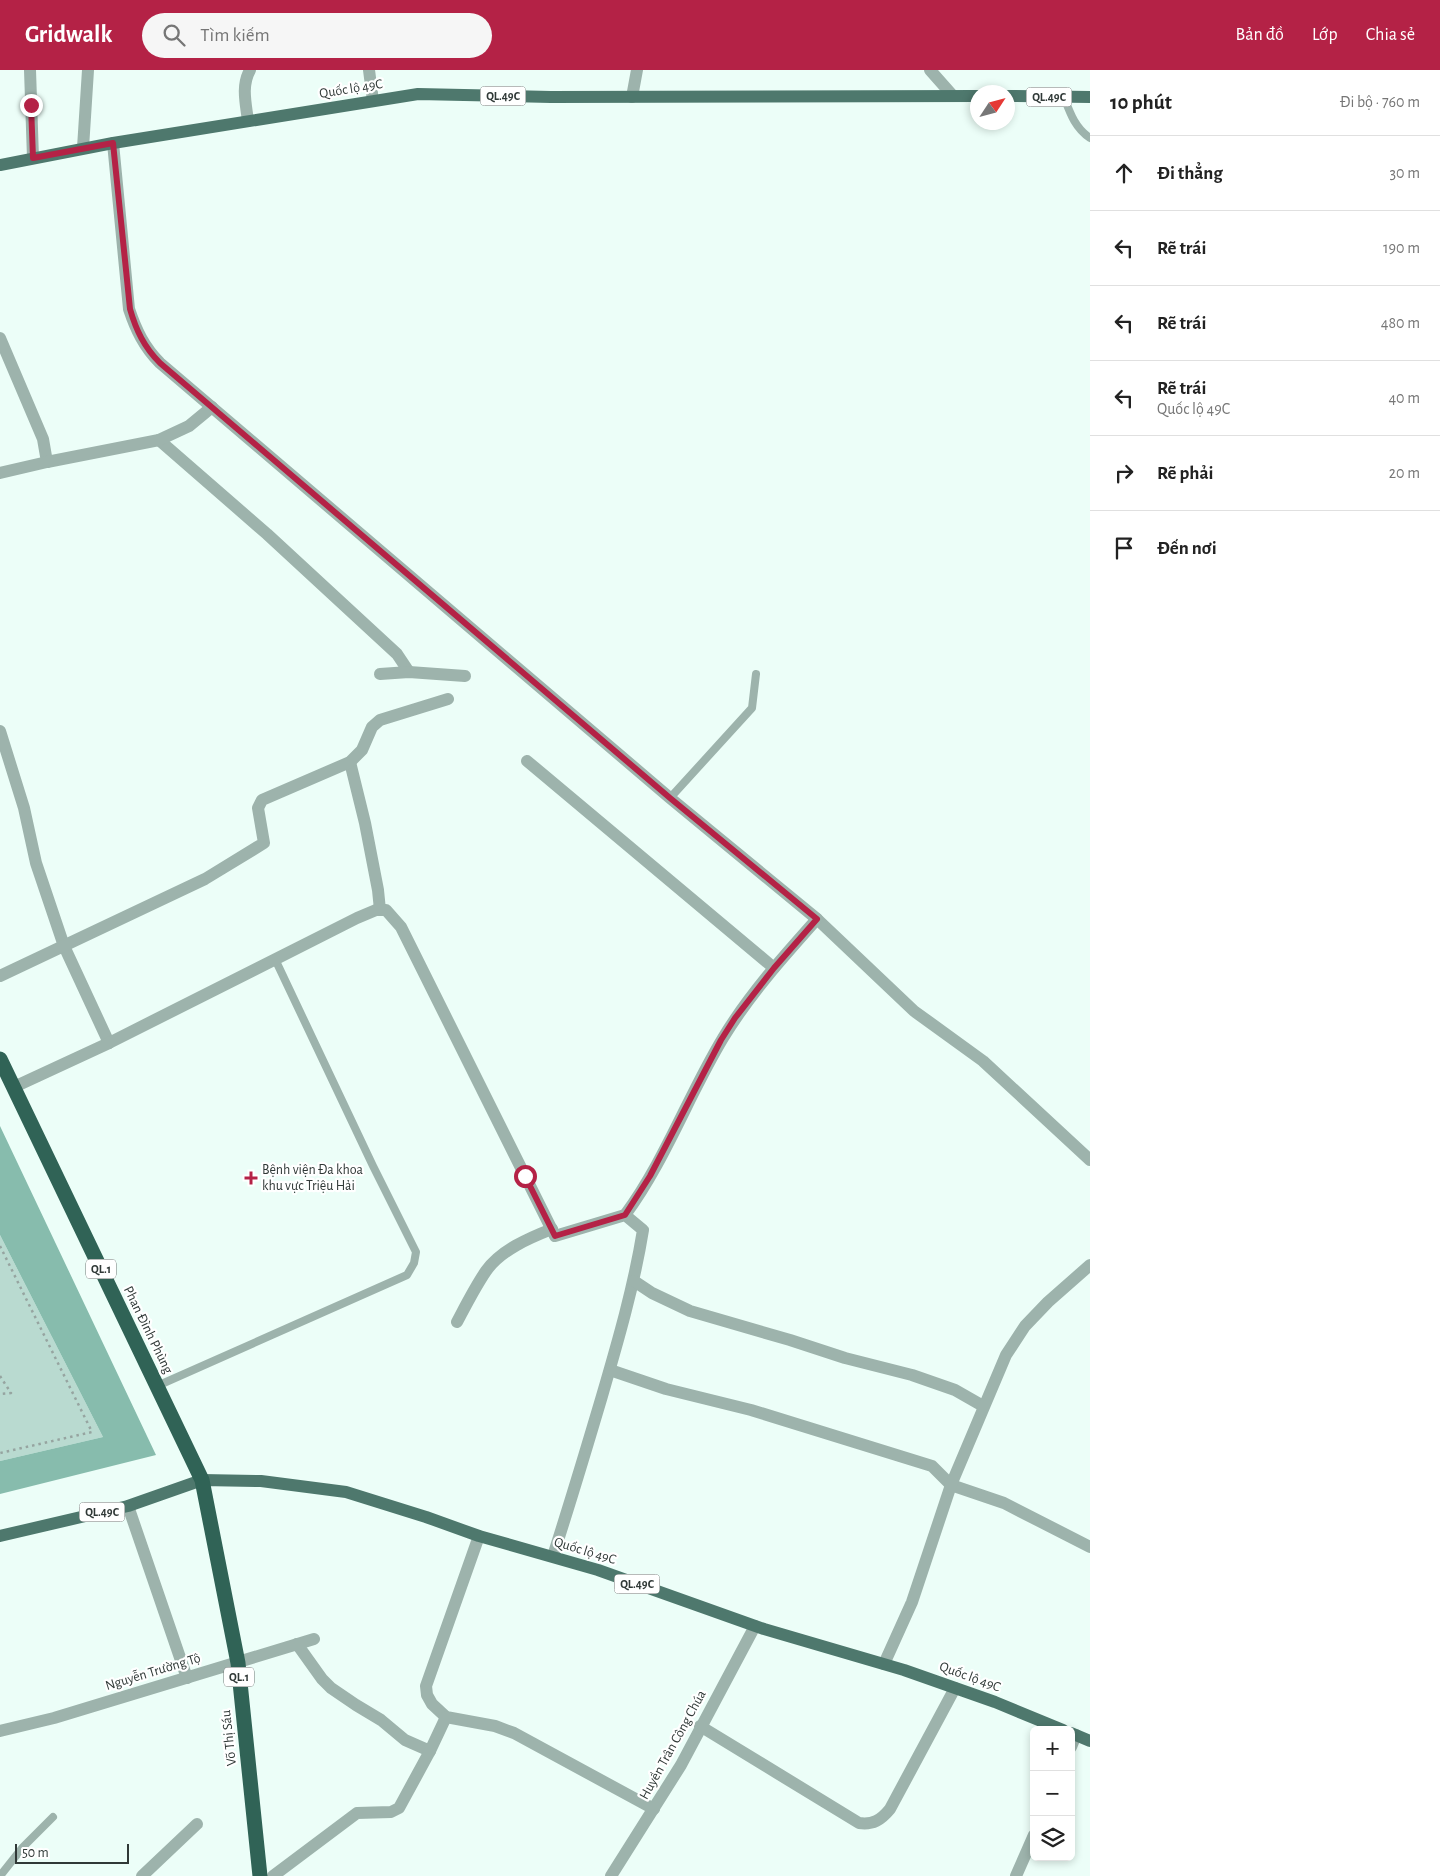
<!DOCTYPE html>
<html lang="vi">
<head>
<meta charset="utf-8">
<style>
	body { margin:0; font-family:"Alegreya Sans",sans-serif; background:#f6f6f6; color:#222 }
	.controls { position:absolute; right:15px; bottom:15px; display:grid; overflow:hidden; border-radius:8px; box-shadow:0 2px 8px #0003 }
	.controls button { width:45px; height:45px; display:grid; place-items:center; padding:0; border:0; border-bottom:1px solid #e0e0e0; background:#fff; color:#222; font:25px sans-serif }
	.compass { position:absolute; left:970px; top:15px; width:45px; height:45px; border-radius:50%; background:#fff; box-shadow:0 2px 8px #0003; rotate:54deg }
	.scale { position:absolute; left:15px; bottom:12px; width:114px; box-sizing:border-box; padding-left:5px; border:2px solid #303937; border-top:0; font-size:14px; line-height:18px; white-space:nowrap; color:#303937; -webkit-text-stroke:4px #fff; paint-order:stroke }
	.stop { position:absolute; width:15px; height:15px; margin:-11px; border:4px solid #b42246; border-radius:50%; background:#fff }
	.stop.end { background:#b42246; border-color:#fff; box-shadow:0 1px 5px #0008 }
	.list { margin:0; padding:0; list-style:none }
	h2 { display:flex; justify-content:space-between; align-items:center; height:65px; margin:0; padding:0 20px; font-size:21px }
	h2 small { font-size:16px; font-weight:400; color:#767676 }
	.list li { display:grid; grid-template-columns:32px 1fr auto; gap:15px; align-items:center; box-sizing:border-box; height:75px; padding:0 20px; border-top:1px solid #e0e0e0 }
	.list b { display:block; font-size:19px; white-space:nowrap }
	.list p { margin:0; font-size:16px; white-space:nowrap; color:#767676 }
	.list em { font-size:16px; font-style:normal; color:#767676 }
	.icon { flex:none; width:28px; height:28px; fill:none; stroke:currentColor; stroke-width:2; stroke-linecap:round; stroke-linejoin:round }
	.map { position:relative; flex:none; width:1090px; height:1806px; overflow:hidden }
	header { display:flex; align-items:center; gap:30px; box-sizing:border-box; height:70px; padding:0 25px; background:#b42246; color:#fff }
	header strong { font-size:24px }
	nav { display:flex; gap:28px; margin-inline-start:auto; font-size:18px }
	.search { width:350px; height:45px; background:#f6f6f6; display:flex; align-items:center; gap:12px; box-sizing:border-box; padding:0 18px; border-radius:28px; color:#767676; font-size:19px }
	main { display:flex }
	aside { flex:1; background:#fff }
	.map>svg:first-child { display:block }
</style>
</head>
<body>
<header>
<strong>Gridwalk</strong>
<div class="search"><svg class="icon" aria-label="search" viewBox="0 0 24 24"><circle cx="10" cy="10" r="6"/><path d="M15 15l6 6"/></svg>Tìm kiếm</div>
<nav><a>Bản đồ</a><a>Lớp</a><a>Chia sẻ</a></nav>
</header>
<main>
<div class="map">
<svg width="1090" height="1806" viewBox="0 0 1090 1806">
	<rect width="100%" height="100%" fill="#ecfef8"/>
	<polygon fill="#b9dad0" points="0,1165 103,1367 0,1391"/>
	<polygon fill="#87bcad" points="0,1056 156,1385 0,1424 0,1391 103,1367 0,1165"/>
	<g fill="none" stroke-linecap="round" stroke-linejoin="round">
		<g stroke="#96a4a0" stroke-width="2.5" stroke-dasharray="2.5 4" stroke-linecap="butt">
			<polyline points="0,1176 92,1362 0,1383"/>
			<polyline points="0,1306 11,1323 0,1324"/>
		</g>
		<g stroke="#9db3ac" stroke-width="8">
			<path d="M1064 27C1070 43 1075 58 1090 68"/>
			<polyline points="670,728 752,638 756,604"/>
			<polyline points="157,1316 407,1205 414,1193 416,1182 373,1096 275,889"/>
			<polyline points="0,1806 23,1777 53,1747"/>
		</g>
		<g stroke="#9db3ac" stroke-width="12">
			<polyline points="30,0 33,88"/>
			<polyline points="369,0 373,31"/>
			<polyline points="930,0 953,26"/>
			<polyline points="632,27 637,0"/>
			<path d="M248 51C246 34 241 16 250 0"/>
			<path d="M113 73 129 239C136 260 144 277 160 293L670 728 817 849 914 941 983 991 1090 1090"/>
			<polyline points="83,78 88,0"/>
			<polyline points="0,268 43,369 47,392"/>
			<polyline points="159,370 267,464 397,584 409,602"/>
			<polyline points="0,403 47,392 159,370 189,356 212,337"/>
			<polyline points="380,604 409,602 465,606"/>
			<polyline points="0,661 24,738 36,793 64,876 109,973"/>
			<polyline points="527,691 774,898"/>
			<polyline points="350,692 365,753 378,820 380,840"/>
			<polyline points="0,906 205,809 264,773 258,738 262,730 350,692 362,680 372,657 380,650 448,629"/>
			<path d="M14 1017 109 973 357 848 376 840H386L401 857 555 1166 625 1145 643 1160C634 1216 618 1271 602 1326 586 1380 570 1433 553 1486"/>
			<path d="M625 1145C665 1091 688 1026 723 968 749 925 783 887 817 849"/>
			<polyline points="634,1211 652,1223 690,1241 790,1270 845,1288 912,1305 955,1320 983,1336"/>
			<path d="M457 1252C466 1235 475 1217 486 1201 501 1180 529 1168 552 1159"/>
			<polyline points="610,1300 666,1319 751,1340 932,1396 951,1415 1004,1433 1090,1477"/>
			<polyline points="128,1436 187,1608"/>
			<polyline points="479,1466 426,1616 427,1625 432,1634 446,1647 495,1656 514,1663 654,1739"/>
			<polyline points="297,1574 322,1609 331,1618 356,1635 381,1650 405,1670 430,1681"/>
			<polyline points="884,1594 912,1532 951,1415 1006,1285 1025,1256 1048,1232 1090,1195"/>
			<path d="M700 1656 859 1753C873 1755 881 1750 890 1739L955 1618"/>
			<polyline points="0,1661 54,1648 314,1569"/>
			<polyline points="1071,1677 1076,1665"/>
			<polyline points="142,1806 197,1754"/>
			<polyline points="273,1806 357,1743 391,1742 399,1738 430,1681 446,1647"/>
			<polyline points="611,1806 681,1695 755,1556"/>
			<polyline points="1016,1806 1034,1765"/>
		</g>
		<g stroke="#4e786d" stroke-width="12">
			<polyline points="1008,26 1090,27"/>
			<polyline points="0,95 113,73 418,24 551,27 978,26"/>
			<polyline points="0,1466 128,1436 202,1410 261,1411 346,1422 426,1447 479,1466 598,1500 764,1559 904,1600 995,1632 1063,1660"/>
			<polyline points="1071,1663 1090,1671"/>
		</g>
		<polyline stroke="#306356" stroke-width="15" points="0,989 202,1410 238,1593 260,1806"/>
	</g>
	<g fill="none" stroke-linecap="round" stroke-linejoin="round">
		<path stroke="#b42246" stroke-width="6" d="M31 35 33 88 113 73 130 239C136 260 144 277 160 293L670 728 817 849 774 898 735 948 721 970 650 1106 625 1145 555 1166 525 1106"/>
	</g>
	<path fill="#b42246" stroke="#fff" stroke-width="2" d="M248.5 1100.5h5v5h5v5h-5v5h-5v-5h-5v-5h5z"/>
	<g text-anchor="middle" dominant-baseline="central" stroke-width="4.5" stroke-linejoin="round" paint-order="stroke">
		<g fill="#fff" stroke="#6e7473" stroke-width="1">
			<rect x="480.5" y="16.5" width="45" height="19" rx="4"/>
			<rect x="1026.5" y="17.5" width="45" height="19" rx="4"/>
			<rect x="86" y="1189.5" width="30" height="19" rx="4"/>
			<rect x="79.5" y="1432.5" width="45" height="19" rx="4"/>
			<rect x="614.5" y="1504.5" width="45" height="19" rx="4"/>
			<rect x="224" y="1597.5" width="30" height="19" rx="4"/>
		</g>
		<g font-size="12" font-weight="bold" fill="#303937">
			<text x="503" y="26">QL.49C</text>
			<text x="1049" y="27">QL.49C</text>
			<text x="101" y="1199">QL.1</text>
			<text x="102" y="1442">QL.49C</text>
			<text x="637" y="1514">QL.49C</text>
			<text x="239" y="1607">QL.1</text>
		</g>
		<g font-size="14" fill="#303937" stroke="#fff">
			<text transform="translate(351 19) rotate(-9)">Quốc lộ 49C</text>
			<text transform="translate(148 1260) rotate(64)">Phan Đình Phùng</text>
			<text transform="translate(585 1481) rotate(17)">Quốc lộ 49C</text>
			<text transform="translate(153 1602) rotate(-17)">Nguyễn Trường Tộ</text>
			<text transform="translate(970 1607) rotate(20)">Quốc lộ 49C</text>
			<text transform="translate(229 1668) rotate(-96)">Võ Thị Sáu</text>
			<text transform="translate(673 1675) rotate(-61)">Huyền Trân Công Chúa</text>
		</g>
		<g font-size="14" fill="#303937" stroke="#fff" text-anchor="start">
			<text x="262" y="1100">Bệnh viện Đa khoa<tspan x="262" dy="16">khu vực Triệu Hải</tspan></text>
		</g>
	</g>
</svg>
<div class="controls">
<button>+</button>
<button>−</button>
<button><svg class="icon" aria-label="layers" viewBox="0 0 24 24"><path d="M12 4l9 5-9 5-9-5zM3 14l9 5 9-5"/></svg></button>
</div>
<svg class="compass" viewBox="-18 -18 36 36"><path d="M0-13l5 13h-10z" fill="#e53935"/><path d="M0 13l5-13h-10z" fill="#767676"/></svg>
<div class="scale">50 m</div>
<div class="stop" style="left:525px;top:1106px"></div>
<div class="stop end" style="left:31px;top:35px"></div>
</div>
<aside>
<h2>10 phút<small>Đi bộ · 760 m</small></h2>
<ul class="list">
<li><svg class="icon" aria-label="ahead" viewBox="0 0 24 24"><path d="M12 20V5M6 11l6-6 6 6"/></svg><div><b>Đi thẳng</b></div><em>30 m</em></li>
<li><svg class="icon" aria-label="left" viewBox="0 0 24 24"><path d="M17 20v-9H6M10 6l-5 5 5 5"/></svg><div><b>Rẽ trái</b></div><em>190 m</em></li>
<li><svg class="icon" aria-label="left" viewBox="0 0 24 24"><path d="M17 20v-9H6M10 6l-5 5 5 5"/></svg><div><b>Rẽ trái</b></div><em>480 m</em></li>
<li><svg class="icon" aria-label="left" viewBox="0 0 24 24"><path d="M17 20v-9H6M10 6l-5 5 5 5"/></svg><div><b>Rẽ trái</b><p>Quốc lộ 49C</p></div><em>40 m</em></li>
<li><svg class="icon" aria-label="right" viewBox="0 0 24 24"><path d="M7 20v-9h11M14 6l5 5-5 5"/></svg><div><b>Rẽ phải</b></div><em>20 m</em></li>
<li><svg class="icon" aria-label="arrive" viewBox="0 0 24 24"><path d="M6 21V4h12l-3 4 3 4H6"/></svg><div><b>Đến nơi</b></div></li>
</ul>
</aside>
</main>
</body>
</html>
